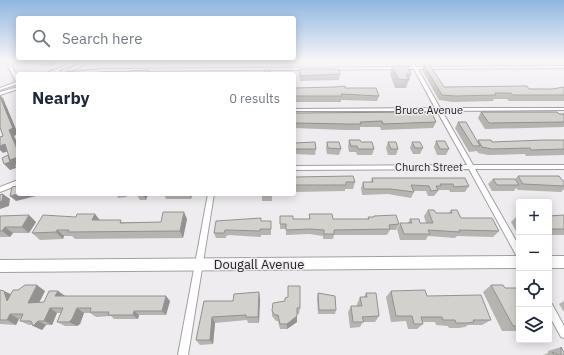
<!DOCTYPE html>
<html lang="en">
<head>
<meta charset="utf-8">
<style>
	body { margin:0; font-family:"IBM Plex Sans",sans-serif; background:#f2f2f3; color:#1f2937 }
	.controls { position:absolute; right:12px; bottom:12px; display:grid; overflow:hidden; border-radius:4px; box-shadow:0 2px 10px #0003 }
	.controls button { width:36px; height:36px; display:grid; place-items:center; padding:0; border:0; border-bottom:1px solid #e0e1e3; background:#fff; color:#1f2937; font:20px sans-serif }
	.list { margin:0; padding:0; list-style:none }
	h2 { display:flex; justify-content:space-between; align-items:center; height:52px; margin:0; padding:0 16px; font-size:17px }
	h2 small { font-size:13px; font-weight:400; color:#747a83 }
	.icon { flex:none; width:22px; height:22px; fill:none; stroke:currentColor; stroke-width:2; stroke-linecap:round; stroke-linejoin:round }
	.map { position:relative; flex:none; width:564px; height:355px; overflow:hidden }
	.search { position:absolute; background:#fff; box-shadow:0 2px 10px #0003; left:16px; top:16px; width:280px; height:44px; display:flex; align-items:center; gap:10px; box-sizing:border-box; padding:0 14px; border-radius:4px; color:#747a83; font-size:15px }
	.panel { position:absolute; background:#fff; box-shadow:0 2px 10px #0003; left:16px; top:72px; width:280px; height:124px; border-radius:4px }
	.map>svg:first-child { display:block }
</style>
</head>
<body>
<div class="map">
<svg width="564" height="355" viewBox="0 0 564 355">
	<rect width="100%" height="100%" fill="#efecf0"/>
	<g fill="none" stroke-linecap="round" stroke-linejoin="round">
		<defs>
			<g id="street">
				<polygon points="0,61 14,61 15,62 12,66 18,78 18,84 0,90 0,88 16,82 8,66 10,63 2,62"/>
				<polygon points="77,61 82,61 59,70 61,73 105,69 412,67 409,61 413,61 416,67 564,66 564,68 418,69 440,108 564,108 564,110 442,111 473,165 564,165 564,169 475,169 519,246 519,256 516,255 469,169 294,170 294,166 467,165 437,111 294,111 294,109 435,108 414,69 105,71 74,74 58,74 56,72 50,74 44,74"/>
				<polygon points="86,61 91,61 71,71 68,70"/>
				<polygon points="18,87 18,89 0,95 0,92"/>
				<polygon points="18,180 18,185 0,192 0,187"/>
				<polygon points="208,194 214,194 188,355 178,355"/>
				<polygon points="549,303 552,304 564,326 564,338 561,337 549,315"/>
			</g>
			<g id="primary">
				<polygon points="519,256 519,268 0,272 0,260"/>
				<rect x="549" y="256" width="15" height="12"/>
			</g>
		</defs>
		<use href="#street" stroke="#a29fa3" stroke-width="2"/>
		<use href="#primary" stroke="#a29fa3" stroke-width="2"/>
		<use href="#street" fill="#fff" fill-rule="evenodd"/>
		<use href="#primary" fill="#fff" fill-rule="evenodd"/>
	</g>
	<g fill="#b5b4b0">
		<polygon points="21,61 62,61 51,66 22,63"/>
		<polygon points="361,61 388,61 387,62 362,62"/>
		<polygon points="424,65 444,87 552,89 564,87 564,101 509,101 507,99 494,99 493,101 453,102 439,100 422,70"/>
		<polygon points="392,66 411,74 406,88 395,88 390,74"/>
		<polygon points="299,69 340,74 339,80 300,81"/>
		<polygon points="294,88 345,88 379,96 377,101 341,100 341,102 294,102"/>
		<polygon points="481,112 564,114 564,127 485,129 478,118"/>
		<polygon points="294,113 436,122 433,128 381,130 380,127 360,127 360,130 345,130 294,128"/>
		<polygon points="458,122 477,141 492,142 564,140 564,155 526,156 525,154 488,155 478,153 477,151 469,152 455,128"/>
		<polygon points="349,140 361,142 374,149 372,155 357,155 356,152 349,152 348,146"/>
		<polygon points="436,141 449,149 446,155 437,155 434,147"/>
		<polygon points="327,142 341,149 339,155 327,154 326,148"/>
		<polygon points="388,142 398,149 396,155 388,155 386,148"/>
		<polygon points="412,142 423,148 420,154 413,154 410,148"/>
		<polygon points="294,143 316,149 315,155 294,154"/>
		<polygon points="518,176 564,182 564,189 561,192 518,190 516,188 514,191 492,191 488,184 493,179 515,179"/>
		<polygon points="294,177 355,182 353,189 345,189 345,191 294,192"/>
		<polygon points="372,178 450,178 469,186 465,192 450,192 449,190 439,190 434,196 428,196 426,191 414,191 414,192 411,198 388,194 362,195 361,188 363,182 371,182"/>
		<polygon points="39,194 96,194 40,195"/>
		<polygon points="110,194 192,194 191,199 166,199 164,194 148,194 146,200 140,200 136,194 127,195 126,197 118,198 117,195 111,195"/>
		<polygon points="247,194 272,194 272,201 262,201 262,196 247,196"/>
		<polygon points="428,210 436,213 449,213 451,210 461,218 499,231 493,237 457,236 455,238 428,236 426,240 400,240 397,229 400,223 408,223 410,219 420,223 426,223 424,216"/>
		<polygon points="95,214 100,220 123,222 161,222 187,219 183,238 75,239 72,236 64,236 63,239 40,240 32,233 76,217"/>
		<polygon points="309,214 333,219 368,219 368,217 373,217 374,216 399,224 396,230 390,230 387,235 334,235 333,239 323,239 323,236 310,234 286,235 286,229 280,229 280,216 293,219 309,219"/>
		<polygon points="564,215 564,235 549,235 549,216"/>
		<polygon points="0,216 36,222 29,233 13,233 10,237 0,237"/>
		<polygon points="516,217 519,217 519,233 517,233 511,222"/>
		<polygon points="261,221 271,226 271,235 261,235 261,237 229,235 226,236 226,238 216,238 214,233"/>
		<polygon points="491,285 505,288 519,288 519,331 502,331 483,292"/>
		<polygon points="288,286 300,308 299,314 297,314 297,322 287,329 280,329 278,321 276,321 272,316 272,311 285,301 288,297"/>
		<polygon points="0,290 4,291 11,294 18,290 45,291 39,302 44,302 58,291 65,296 170,301 166,315 139,315 138,319 114,319 111,316 96,317 90,313 84,313 80,324 77,326 65,326 57,322 61,313 57,313 52,325 46,325 42,330 33,325 29,325 20,321 21,319 19,319 16,325 0,324"/>
		<polygon points="391,291 427,296 491,320 482,325 468,325 465,327 459,328 449,328 448,326 436,325 435,322 423,322 423,324 417,329 408,329 406,321 391,322 386,297"/>
		<polygon points="318,293 336,310 335,314 318,314 317,298"/>
		<polygon points="366,293 379,316 375,322 363,322 360,327 350,328 348,312 351,306 357,306 357,304 360,297 364,297"/>
		<polygon points="260,298 259,323 248,323 247,320 215,323 213,344 200,345 196,340 204,301 233,301"/>
		<polygon points="564,301 564,312 559,304"/>
		<polygon points="561,347 564,355 543,355 548,353 548,351"/>
	</g>
	<g fill="#949290">
		<polygon points="48,61 62,61 51,66"/>
		<polygon points="0,95 3,98 18,134 14,136 18,144 18,150 9,130 0,97"/>
		<polygon points="5,144 11,150 3,153 0,150 0,146"/>
		<polygon points="8,155 12,159 18,157 18,165 16,166 15,164 16,168 10,170 4,164"/>
		<polygon points="3,194 10,199 9,206 0,209 0,202"/>
		<polygon points="18,194 36,194 36,196 16,201 10,196"/>
		<polygon points="124,194 127,194 126,197"/>
		<polygon points="143,194 148,194 146,200"/>
		<polygon points="189,194 192,194 191,199"/>
		<polygon points="184,212 187,219 183,238 180,231"/>
		<polygon points="95,214 100,221 92,220"/>
		<polygon points="29,215 36,222 29,233 22,227"/>
		<polygon points="5,227 13,233 10,237 2,231"/>
		<polygon points="57,230 64,236 63,239 56,232"/>
		<polygon points="37,285 45,291 37,307 28,303"/>
		<polygon points="4,291 13,296 7,301"/>
		<polygon points="58,291 65,296 62,301 55,296"/>
		<polygon points="259,292 260,298 259,323 258,317"/>
		<polygon points="166,296 170,301 166,315 162,311"/>
		<polygon points="50,308 57,313 52,325 44,321"/>
		<polygon points="77,308 84,313 80,324 77,326 69,322"/>
		<polygon points="134,311 139,315 138,319 133,315"/>
		<polygon points="10,314 19,319 16,325 7,320"/>
		<polygon points="297,316 297,322 287,329 287,324"/>
		<polygon points="212,317 215,323 213,344 210,340"/>
		<polygon points="38,321 46,325 42,330 33,326"/>
	</g>
	<g fill="#d3d1cd" stroke="#949290">
		<polygon points="424,65 430,65 444,87 527,86 529,89 552,89 564,87 564,95 513,95 511,93 495,93 496,95 456,96 442,95"/>
		<polygon points="392,66 407,66 411,74 406,74 409,80 398,79"/>
		<polygon points="299,69 339,69 340,74 300,76"/>
		<polygon points="148,70 146,74 127,74 130,71"/>
		<polygon points="265,70 270,70 270,74 264,74"/>
		<polygon points="345,86 345,88 376,88 379,96 341,94 342,96 294,96 294,88 334,87"/>
		<polygon points="0,97 13,128 9,130 17,149 18,149 18,157 10,160 5,144 0,146 0,137 3,136 0,127"/>
		<polygon points="421,112 432,113 436,122 383,124 382,121 360,122 361,124 347,124 294,123 294,113"/>
		<polygon points="481,112 557,112 559,114 564,114 564,122 489,123"/>
		<polygon points="458,122 466,122 480,146 473,146"/>
		<polygon points="349,140 360,140 361,142 372,142 374,149 358,149 357,146 351,146"/>
		<polygon points="478,140 491,140 492,142 544,140 564,140 564,149 531,150 530,148 492,149 482,147"/>
		<polygon points="436,141 445,141 449,149 440,149"/>
		<polygon points="315,142 316,149 294,149 294,143"/>
		<polygon points="327,142 339,142 341,149 328,148"/>
		<polygon points="388,142 396,142 398,149 391,149"/>
		<polygon points="412,142 420,142 423,148 415,148"/>
		<polygon points="8,155 10,162 4,164 2,158"/>
		<polygon points="353,176 355,182 346,182 346,185 294,185 294,177"/>
		<polygon points="518,176 559,176 564,182 564,186 523,184"/>
		<polygon points="372,178 465,178 469,186 454,187 453,184 440,184 441,186 436,186 438,190 431,191 429,186 411,185 414,192 391,189 364,189 363,182 373,182"/>
		<polygon points="493,179 515,179 519,185 497,185"/>
		<polygon points="18,186 18,194 10,196 12,187"/>
		<polygon points="3,194 2,201 0,202 0,195"/>
		<polygon points="428,210 434,210 436,213 452,213 451,210 457,210 461,218 492,218 499,231 459,230 460,232 428,230 430,234 404,234 400,223 412,223 410,219 419,219 420,223 433,223"/>
		<polygon points="163,212 184,212 180,231 68,232 69,230 57,230 56,232 32,233 43,215 76,217 77,214 95,214 92,220 121,220 120,223 161,222"/>
		<polygon points="309,214 332,214 333,219 369,219 368,217 374,217 374,216 396,215 399,224 389,225 390,229 334,230 334,234 324,234 324,230 310,229 286,230 286,224 280,224 280,216 293,216 293,219 310,219"/>
		<polygon points="29,215 22,227 5,227 2,231 0,231 0,216"/>
		<polygon points="564,215 564,229 549,229 549,216"/>
		<polygon points="516,217 519,217 519,221"/>
		<polygon points="261,218 261,221 271,221 271,229 260,229 260,231 228,230 225,230 224,233 214,233 216,221"/>
		<polygon points="25,285 37,285 28,303 44,302 49,291 58,291 55,296 166,296 162,311 134,311 133,315 108,315 109,312 90,312 91,308 77,308 72,319 69,322 57,322 63,308 50,308 44,321 38,321 33,326 31,321 20,321 23,314 10,314 7,320 0,320 0,290 4,291 7,301 13,290 18,290"/>
		<polygon points="491,285 503,285 505,288 519,288 519,326 513,326"/>
		<polygon points="288,286 300,286 300,308 297,308 297,316 287,324 280,324 278,315 275,315 272,311 273,303 285,301 285,298 288,297"/>
		<polygon points="425,290 427,296 481,295 491,320 473,320 474,322 468,323 456,323 455,320 443,320 442,317 421,317 423,324 414,324 412,316 396,316 391,291"/>
		<polygon points="259,292 258,317 246,317 246,315 212,317 210,340 196,340 204,301 233,301 234,294"/>
		<polygon points="318,293 335,296 336,310 319,310"/>
		<polygon points="366,293 376,293 379,316 362,317 364,322 353,322 351,306 362,306 360,297 367,297"/>
		<polygon points="561,347 564,352 564,355 561,355"/>
		<polygon points="552,352 559,355 554,355"/>
	</g>
	<linearGradient id="sky" x2="0" y2="1"><stop stop-color="#8fb6e1"/><stop offset="0.55" stop-color="#f8f6f8"/><stop offset="1" stop-color="#f8f6f8" stop-opacity="0"/></linearGradient>
	<rect width="564" height="110" fill="url(#sky)"/>
	<g text-anchor="middle" dominant-baseline="central" stroke-width="3" stroke-linejoin="round" paint-order="stroke">
		<g font-size="11" fill="#242324" stroke="#efecf0">
			<text x="429" y="110">Bruce Avenue</text>
			<text x="429" y="167">Church Street</text>
		</g>
		<g font-size="13" fill="#242324" stroke="#efecf0">
			<text x="259" y="264">Dougall Avenue</text>
		</g>
	</g>
</svg>
<div class="controls">
<button>+</button>
<button>−</button>
<button><svg class="icon" aria-label="locate" viewBox="0 0 24 24"><circle cx="12" cy="12" r="6"/><path d="M12 2v4M12 18v4M2 12h4M18 12h4"/></svg></button>
<button><svg class="icon" aria-label="layers" viewBox="0 0 24 24"><path d="M12 4l9 5-9 5-9-5zM3 14l9 5 9-5"/></svg></button>
</div>
<div class="search"><svg class="icon" aria-label="search" viewBox="0 0 24 24"><circle cx="10" cy="10" r="6"/><path d="M15 15l6 6"/></svg>Search here</div>
<section class="panel">
<h2>Nearby<small>0 results</small></h2>
<ul class="list">
</ul>
</section>
</div>
</body>
</html>
